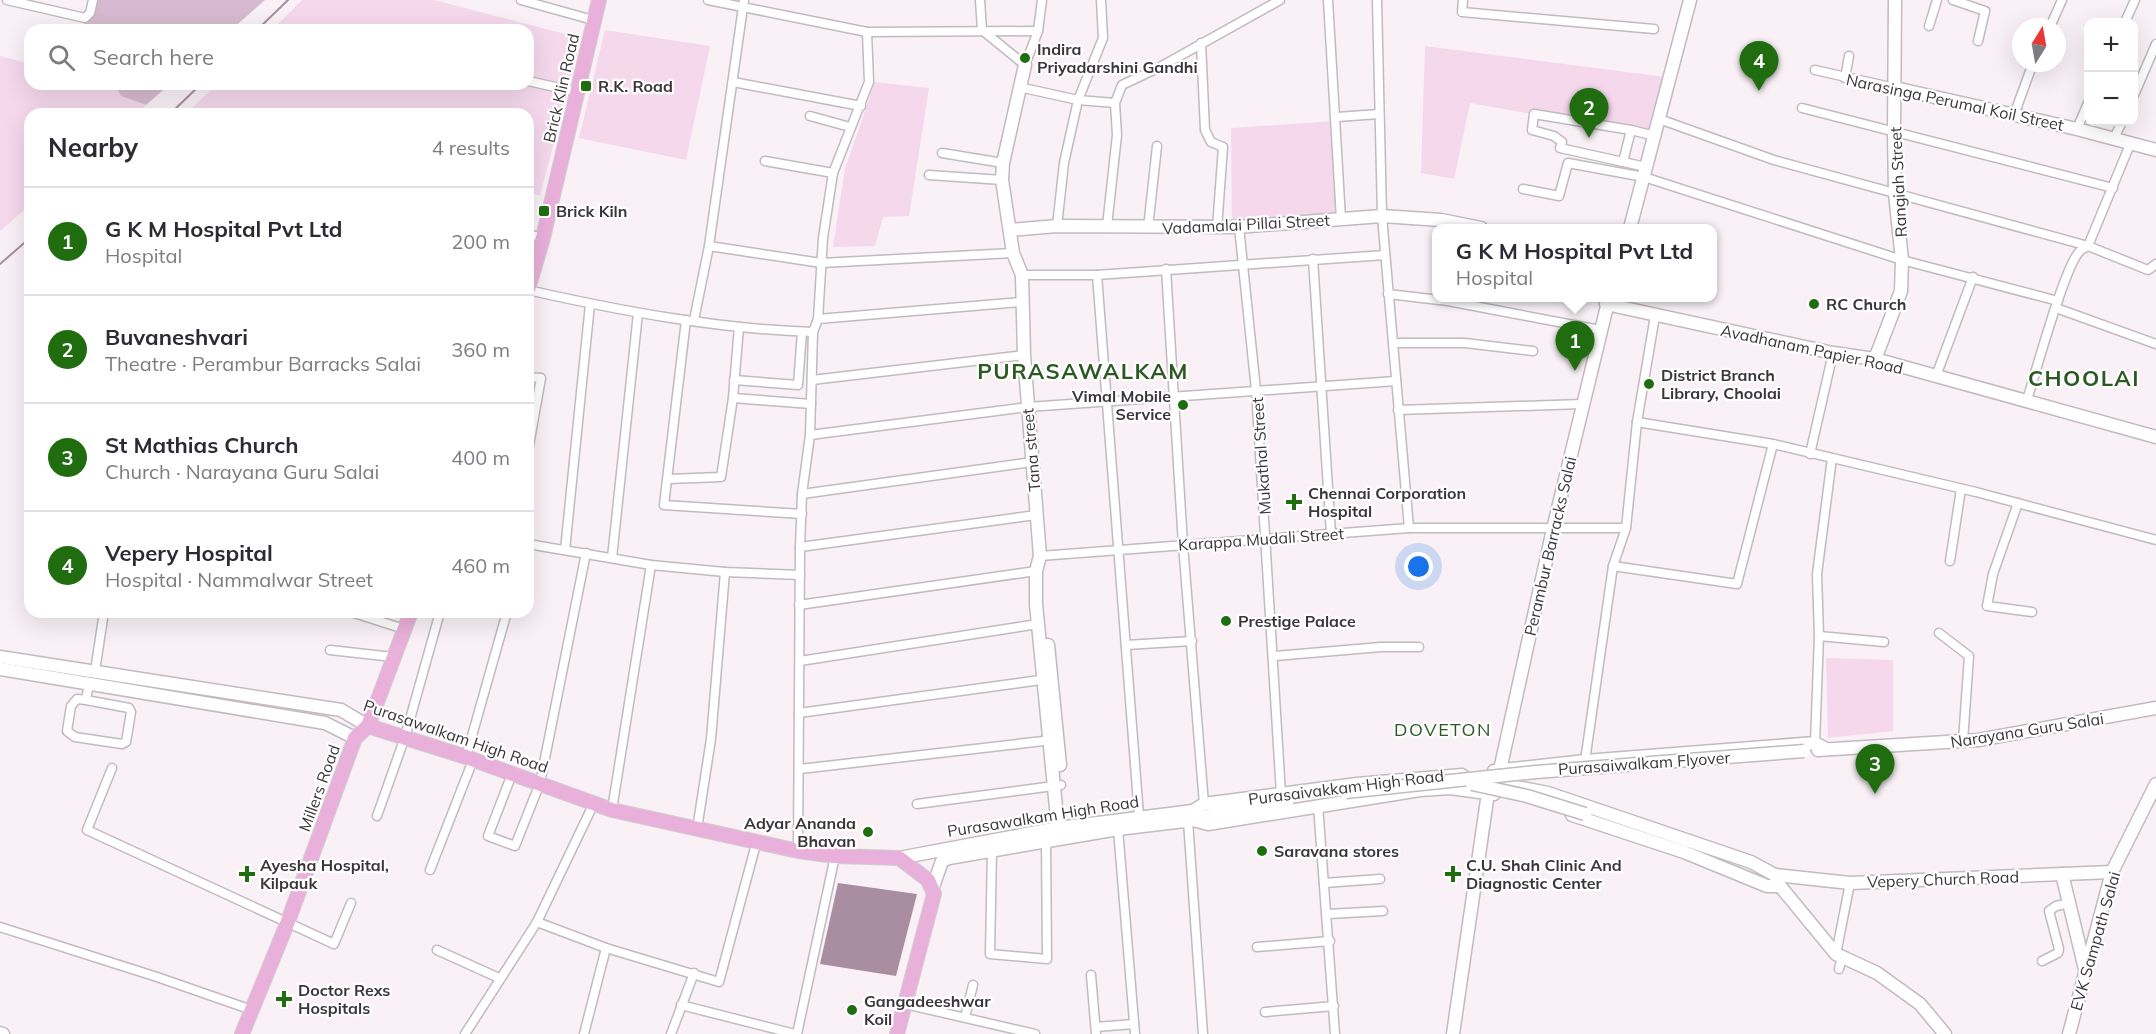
<!DOCTYPE html>
<html lang="en">
<head>
<meta charset="utf-8">
<style>
	body { margin:0; font-family:Mulish,sans-serif; background:#f7f7f7; color:#2b2b33 }
	.controls { position:absolute; right:18px; top:18px; display:grid; overflow:hidden; border-radius:12px; box-shadow:0 6px 24px #0002 }
	.controls button { width:54px; height:54px; display:grid; place-items:center; padding:0; border:0; border-bottom:2px solid #e1e1e2; background:#fff; color:#2b2b33; font:30px sans-serif }
	.compass { position:absolute; left:2012px; top:18px; width:54px; height:54px; border-radius:50%; background:#fff; box-shadow:0 6px 24px #0002; rotate:11deg }
	.you { position:absolute; left:1419px; top:567px; width:21px; height:21px; margin:-15px; border:4px solid #fff; border-radius:50%; background:#1a73e8; box-shadow:0 0 0 9px #1a73e833 }
	.badge { display:grid; place-items:center; width:39px; height:39px; border-radius:50%; background:#206d10; color:#fff; font-size:20px; font-weight:700 }
	.pin { position:absolute; translate:-50% -50px; filter:drop-shadow(0 2px 3px #0008) }
	.pin::after { content:''; position:absolute; top:32px; width:21px; height:18px; background:inherit; clip-path:polygon(0 0,100% 0,50% 100%) }
	.popup { position:absolute; left:1432px; top:224px; width:285px; height:78px; box-sizing:border-box; display:grid; place-content:center; border-radius:12px; background:#fff; filter:drop-shadow(0 2px 4px #0005); font-size:20px; white-space:nowrap; color:#7c7c81 }
	.popup b { font-size:22px; color:#2b2b33 }
	.popup::after { content:''; position:absolute; left:50%; top:100%; margin-left:-12px; border:12px solid transparent; border-top-color:#fff }
	.list { margin:0; padding:0; list-style:none }
	h2 { display:flex; justify-content:space-between; align-items:center; height:78px; margin:0; padding:0 24px; font-size:26px }
	h2 small { font-size:20px; font-weight:400; color:#7c7c81 }
	.list li { display:grid; grid-template-columns:39px 1fr auto; gap:18px; align-items:center; box-sizing:border-box; height:108px; padding:0 24px; border-top:2px solid #e1e1e2 }
	.list b { display:block; font-size:22px; white-space:nowrap }
	.list p { margin:0; font-size:20px; white-space:nowrap; color:#7c7c81 }
	.list em { font-size:20px; font-style:normal; color:#7c7c81 }
	.icon { flex:none; width:33px; height:33px; fill:none; stroke:currentColor; stroke-width:2; stroke-linecap:round; stroke-linejoin:round }
	.map { position:relative; flex:none; width:2156px; height:1034px; overflow:hidden }
	.search { position:absolute; background:#fff; box-shadow:0 6px 24px #0002; left:24px; top:24px; width:510px; height:66px; display:flex; align-items:center; gap:15px; box-sizing:border-box; padding:0 21px; border-radius:18px; color:#7c7c81; font-size:22px }
	.panel { position:absolute; background:#fff; box-shadow:0 6px 24px #0002; left:24px; top:108px; width:510px; height:510px; border-radius:18px }
	.map>svg:first-child { display:block }
</style>
</head>
<body>
<div class="map">
<svg width="2156" height="1034" viewBox="0 0 2156 1034">
	<rect width="100%" height="100%" fill="#f9f1f6"/>
	<g fill="#f5d8ec">
		<polygon points="302,0 434,0 581,38 540,196 528,191 528,114 186,114 217,84 528,84 528,30 272,30"/>
		<polygon points="605,30 710,46 686,160 579,138"/>
		<polygon points="1425,46 1665,77 1650,135 1470,103 1454,179 1421,173"/>
		<polygon points="0,56 30,64 30,84 114,84 121,96 146,105 136,114 30,114 30,205 0,231"/>
		<polygon points="875,82 929,88 909,216 883,217 875,246 833,247 845,169"/>
		<polygon points="1335,121 1339,218 1232,223 1231,128"/>
		<polygon points="1826,658 1893,660 1893,731 1828,738"/>
	</g>
	<g fill="#d7bacf">
		<polygon points="88,0 265,0 231,30 83,30"/>
		<polygon points="114,84 170,84 146,105 121,96"/>
	</g>
	<polygon fill="#a98da1" points="838,883 917,894 896,976 820,964"/>
	<g fill="none" stroke-linecap="round" stroke-linejoin="round">
		<g stroke="#a98da1" stroke-width="2">
			<polyline points="257,30 288,0"/>
			<polyline points="170,114 201,84"/>
			<polyline points="0,264 30,238"/>
		</g>
		<defs>
			<g id="street">
				<polyline points="7,0 85,18 90,13 93,0"/>
				<polyline points="521,0 593,20"/>
				<polyline points="708,0 867,32 1038,31"/>
				<polyline points="980,0 982,30 1025,65 1038,31 1042,0"/>
				<polyline points="1328,0 1341,219"/>
				<polyline points="1377,0 1382,216 1409,528"/>
				<polyline points="1463,0 1462,12 1654,29"/>
				<polyline points="1953,0 1985,11 1978,41"/>
				<polyline points="2125,22 2135,0"/>
				<polyline points="1929,26 1937,0"/>
				<polyline points="2050,27 2062,0"/>
				<polyline points="1201,43 1205,130 1211,142 1223,147 1217,228"/>
				<polyline points="1815,70 1895,88"/>
				<polyline points="1845,78 1849,56"/>
				<polyline points="528,81 578,92"/>
				<polyline points="733,82 861,106"/>
				<polyline points="1019,87 1078,100 1115,103 1122,85 1160,67 1280,0"/>
				<polyline points="2134,95 2156,44"/>
				<polyline points="1802,108 2113,188"/>
				<polyline points="2014,115 2033,63"/>
				<polyline points="810,116 850,127"/>
				<polyline points="1337,117 1379,114"/>
				<polyline points="1659,119 1774,160 2088,246 2148,270 2156,264"/>
				<polyline points="2077,129 2088,103"/>
				<polyline points="1631,130 1534,114 1532,130 1554,136 1562,142 1560,148 1646,167"/>
				<polyline points="2114,138 2122,122"/>
				<polyline points="942,153 1003,163"/>
				<polyline points="765,161 833,173"/>
				<polyline points="1623,162 1631,130 1655,136"/>
				<polyline points="929,175 1002,180"/>
				<polyline points="1523,189 1559,196 1568,163 1644,177 1902,260 2058,301"/>
				<polyline points="1057,226 1064,163 1078,100 1103,38 1101,0"/>
				<polyline points="1107,226 1117,135 1115,103"/>
				<polyline points="1239,227 1256,390 1281,794"/>
				<polyline points="1148,228 1157,146"/>
				<polyline points="528,234 543,238"/>
				<polyline points="709,246 821,263 1013,253"/>
				<polyline points="1313,259 1331,534"/>
				<polyline points="1166,269 1183,545 1204,804"/>
				<polyline points="1022,275 1097,275 1385,255"/>
				<polyline points="1097,275 1139,816"/>
				<path d="M528 290C621 311 717 329 813 332"/>
				<polyline points="1388,294 1448,301 1600,330"/>
				<polyline points="2056,308 2156,344"/>
				<polyline points="818,319 1022,302"/>
				<polyline points="686,320 664,505 802,514"/>
				<polyline points="694,320 709,246 744,0"/>
				<polyline points="1395,343 1465,343 1533,351"/>
				<polyline points="1936,376 1973,277"/>
				<polyline points="528,377 541,378 528,451"/>
				<polyline points="734,380 798,385 802,332"/>
				<polyline points="812,380 1024,355"/>
				<polyline points="733,398 811,404"/>
				<path d="M2027 400C2035 375 2065 264 2080 251 2082 249 2085 248 2088 246L2131 142"/>
				<polyline points="1398,410 1582,404"/>
				<polyline points="1637,422 1773,444 1976,492 2156,540"/>
				<polyline points="810,435 1028,407 1396,381"/>
				<polyline points="1810,454 1833,353"/>
				<polyline points="668,479 721,477 733,398 739,327"/>
				<polyline points="802,494 1032,462"/>
				<polyline points="2018,503 1993,574 1987,606 2032,612"/>
				<polyline points="528,544 651,565 725,572 800,575"/>
				<polyline points="800,547 1036,515"/>
				<polyline points="565,550 590,304"/>
				<polyline points="1040,556 1409,528 1626,528"/>
				<polyline points="612,558 638,313"/>
				<polyline points="1950,561 1961,489"/>
				<polyline points="1613,566 1737,584 1773,444"/>
				<polyline points="799,605 1036,571"/>
				<polyline points="351,612 404,629"/>
				<polyline points="1939,633 1969,656 1963,741"/>
				<polyline points="1819,636 1884,642"/>
				<polyline points="1126,645 1192,641"/>
				<polyline points="330,650 393,657"/>
				<polyline points="1275,656 1381,647 1419,647"/>
				<polyline points="800,661 1038,624"/>
				<polyline points="95,671 104,612"/>
				<polyline points="86,700 129,708 131,712 126,742 122,744 75,737 67,731 71,706 77,699 86,700 89,683"/>
				<polyline points="799,713 1048,679"/>
				<polyline points="1815,743 1819,636 1817,574 1832,458"/>
				<polyline points="466,757 507,612"/>
				<polyline points="1585,761 1613,566 1626,528 1637,422 1655,316"/>
				<polyline points="112,768 87,830 334,944 351,903"/>
				<polyline points="800,769 1052,740"/>
				<polyline points="512,774 488,836 515,846 540,783 586,553"/>
				<polyline points="917,804 1061,785"/>
				<polyline points="1318,805 1335,1034"/>
				<polyline points="612,810 651,565"/>
				<polyline points="377,816 405,737 440,612"/>
				<polyline points="1188,821 1203,1034"/>
				<polyline points="697,829 711,739 725,572"/>
				<polyline points="1118,829 1135,1034"/>
				<polyline points="992,850 990,954 1047,959 1046,841"/>
				<polyline points="798,851 800,547 802,494 810,435 813,332 818,319 823,238 833,173 869,82 867,32"/>
				<polyline points="430,870 473,760"/>
				<polyline points="1324,883 1380,879"/>
				<polyline points="1328,914 1383,911"/>
				<polyline points="537,922 606,948 719,982 756,844"/>
				<polyline points="0,927 157,977 252,1010"/>
				<polyline points="1257,947 1330,941"/>
				<polyline points="437,950 499,978"/>
				<polyline points="1836,954 1850,883"/>
				<polyline points="2042,961 2058,953 2059,949 2049,911 2056,906 2070,903"/>
				<polyline points="1839,969 1842,957"/>
				<polyline points="1091,975 1096,1034"/>
				<polyline points="905,1004 1035,1034"/>
				<polyline points="681,1005 795,1034"/>
				<polyline points="1265,1012 1334,1006"/>
				<polyline points="965,1017 973,985"/>
				<polyline points="1096,1027 1134,1024"/>
				<polyline points="465,1034 537,922 594,803"/>
				<polyline points="584,1034 606,948"/>
				<polyline points="671,1034 694,973"/>
				<polyline points="797,1034 835,856"/>
			</g>
			<g id="secondary">
				<polyline points="1025,65 1003,163 1002,180 1013,253 1022,275 1024,355 1040,556 1036,571 1036,604 1059,838"/>
				<polyline points="1895,88 2077,129 2156,150"/>
				<polyline points="1630,228 1690,0"/>
				<polyline points="1010,230 1057,226 1237,227 1382,216 1441,220 1481,228"/>
				<polyline points="1606,304 1833,353 1875,359 2156,437"/>
				<polyline points="1875,359 1901,291 1902,260 1895,194 1894,134 1895,0"/>
				<polyline points="1048,645 1060,765"/>
				<polyline points="0,657 341,710 368,726"/>
				<polyline points="0,669 325,723 355,738"/>
				<polyline points="1818,750 1978,740 2156,708"/>
				<polyline points="1494,771 1585,761 1815,743 1826,749"/>
				<polyline points="1496,783 1548,793 1751,862 1775,875 1780,886 1836,954 1877,973 1920,1004 1945,1034"/>
				<polyline points="1572,815 1684,852 1767,886 1780,886"/>
				<polyline points="1193,820 1208,824 1420,790 1450,788 1494,794"/>
				<polyline points="899,858 1058,828 1193,811 1204,804 1357,784 1462,775"/>
				<polyline points="2062,874 2085,969"/>
				<polyline points="1775,875 1850,883 2112,872"/>
				<polyline points="933,887 942,861 949,858 1118,829 1193,820 1218,813 1288,801"/>
				<polyline points="0,1033 3,1034"/>
				<polyline points="1453,1034 1488,793 1496,783 1500,770 1553,529 1609,298"/>
				<polyline points="2069,1034 2112,872 2156,784"/>
			</g>
			<g id="primary">
				<polyline points="528,289 543,238 599,0"/>
				<polyline points="368,726 466,757 612,810 798,851 835,856 899,858 928,880 934,894 897,1034"/>
				<polyline points="242,1034 287,924 355,738 368,726 411,612"/>
			</g>
		</defs>
		<use href="#street" stroke="#c1babf" stroke-width="11"/>
		<use href="#secondary" stroke="#c1babf" stroke-width="15"/>
		<use href="#primary" stroke="#d0cfcf" stroke-width="16"/>
		<use href="#street" stroke="#fff" stroke-width="8"/>
		<use href="#secondary" stroke="#fff" stroke-width="12"/>
		<use href="#primary" stroke="#e9b0db" stroke-width="14"/>
		<defs>
			<g id="secondary-bridge">
				<polyline points="1472,784 1527,796 1585,814"/>
				<polyline points="1346,792 1536,772 1804,751"/>
			</g>
		</defs>
		<use href="#secondary-bridge" stroke="#c1babf" stroke-width="15" stroke-linecap="butt"/>
		<use href="#secondary-bridge" stroke="#fff" stroke-width="12"/>
	</g>
	<g fill="#206d10" stroke="#fff" stroke-width="2">
		<circle cx="1025" cy="58" r="6"/>
		<rect x="580" y="80" width="12" height="12" rx="3"/>
		<rect x="538" y="205" width="12" height="12" rx="3"/>
		<circle cx="1814" cy="304" r="6"/>
		<circle cx="1649" cy="384" r="6"/>
		<circle cx="1183" cy="405" r="6"/>
		<path d="M1291 493h6v6h6v6h-6v6h-6v-6h-6v-6h6z"/>
		<circle cx="1226" cy="621" r="6"/>
		<circle cx="868" cy="832" r="6"/>
		<circle cx="1262" cy="851" r="6"/>
		<path d="M244 865h6v6h6v6h-6v6h-6v-6h-6v-6h6z"/>
		<path d="M1450 865h6v6h6v6h-6v6h-6v-6h-6v-6h6z"/>
		<path d="M281 990h6v6h6v6h-6v6h-6v-6h-6v-6h6z"/>
		<circle cx="852" cy="1010" r="6"/>
	</g>
	<g text-anchor="middle" dominant-baseline="central" stroke-width="4.5" stroke-linejoin="round" paint-order="stroke">
		<g font-size="16" font-weight="bold" fill="#3a3639" stroke="#fff" text-anchor="start">
			<text x="1037" y="49">Indira<tspan x="1037" dy="18">Priyadarshini Gandhi</tspan></text>
			<text x="598" y="86">R.K. Road</text>
			<text x="556" y="211">Brick Kiln</text>
			<text x="1826" y="304">RC Church</text>
			<text x="1661" y="375">District Branch<tspan x="1661" dy="18">Library, Choolai</tspan></text>
			<text x="1171" y="396" text-anchor="end">Vimal Mobile<tspan x="1171" dy="18">Service</tspan></text>
			<text x="1308" y="493">Chennai Corporation<tspan x="1308" dy="18">Hospital</tspan></text>
			<text x="1238" y="621">Prestige Palace</text>
			<text x="856" y="823" text-anchor="end">Adyar Ananda<tspan x="856" dy="18">Bhavan</tspan></text>
			<text x="1274" y="851">Saravana stores</text>
			<text x="260" y="865">Ayesha Hospital,<tspan x="260" dy="18">Kilpauk</tspan></text>
			<text x="1466" y="865">C.U. Shah Clinic And<tspan x="1466" dy="18">Diagnostic Center</tspan></text>
			<text x="298" y="990">Doctor Rexs<tspan x="298" dy="18">Hospitals</tspan></text>
			<text x="864" y="1001">Gangadeeshwar<tspan x="864" dy="18">Koil</tspan></text>
		</g>
		<g font-size="16" fill="#3a3639" stroke="#fff">
			<text transform="translate(561 88) rotate(-77)">Brick Klin Road</text>
			<text transform="translate(1955 102) rotate(12)">Narasinga Perumal Koil Street</text>
			<text transform="translate(1898 182) rotate(-93)">Rangiah Street</text>
			<text transform="translate(1246 224) rotate(-3)">Vadamalai Pillai Street</text>
			<text transform="translate(1812 349) rotate(12)">Avadhanam Papier Road</text>
			<text transform="translate(1031 450) rotate(-95)">Tana street</text>
			<text transform="translate(1261 456) rotate(-94)">Mukathal Street</text>
			<text transform="translate(1261 539) rotate(-4)">Karappa Mudali Street</text>
			<text transform="translate(1550 546) rotate(-77)">Perambur Barracks Salai</text>
			<text transform="translate(2027 730) rotate(-9)">Narayana Guru Salai</text>
			<text transform="translate(456 736) rotate(19)">Purasawalkam High Road</text>
			<text transform="translate(1644 763) rotate(-4)">Purasaiwalkam Flyover</text>
			<text transform="translate(1346 787) rotate(-7)">Purasaivakkam High Road</text>
			<text transform="translate(319 788) rotate(-70)">Millers Road</text>
			<text transform="translate(1043 816) rotate(-9)">Purasawalkam High Road</text>
			<text transform="translate(1943 879) rotate(-2)">Vepery Church Road</text>
			<text transform="translate(2095 941) rotate(-74)">EVK Sampath Salai</text>
		</g>
		<g font-size="18" letter-spacing="1.5" fill="#2a5922" stroke="#fff">
			<text x="1443" y="729">DOVETON</text>
		</g>
		<g font-size="22" font-weight="bold" letter-spacing="1.5" fill="#2a5922" stroke="#fff">
			<text x="1083" y="371">PURASAWALKAM</text>
			<text x="2084" y="378">CHOOLAI</text>
		</g>
	</g>
</svg>
<div class="controls">
<button>+</button>
<button>−</button>
</div>
<svg class="compass" viewBox="-18 -18 36 36"><path d="M0-13l5 13h-10z" fill="#e53935"/><path d="M0 13l5-13h-10z" fill="#7c7c81"/></svg>
<div class="you"></div>
<div class="pin badge" style="left:1575px;top:371px">1</div>
<div class="popup"><b>G K M Hospital Pvt Ltd</b>Hospital</div>
<div class="pin badge" style="left:1589px;top:138px">2</div>
<div class="pin badge" style="left:1875px;top:794px">3</div>
<div class="pin badge" style="left:1759px;top:91px">4</div>
<div class="search"><svg class="icon" aria-label="search" viewBox="0 0 24 24"><circle cx="10" cy="10" r="6"/><path d="M15 15l6 6"/></svg>Search here</div>
<section class="panel">
<h2>Nearby<small>4 results</small></h2>
<ul class="list">
<li><span class="badge">1</span><div><b>G K M Hospital Pvt Ltd</b><p>Hospital</p></div><em>200 m</em></li>
<li><span class="badge">2</span><div><b>Buvaneshvari</b><p>Theatre · Perambur Barracks Salai</p></div><em>360 m</em></li>
<li><span class="badge">3</span><div><b>St Mathias Church</b><p>Church · Narayana Guru Salai</p></div><em>400 m</em></li>
<li><span class="badge">4</span><div><b>Vepery Hospital</b><p>Hospital · Nammalwar Street</p></div><em>460 m</em></li>
</ul>
</section>
</div>
</body>
</html>
